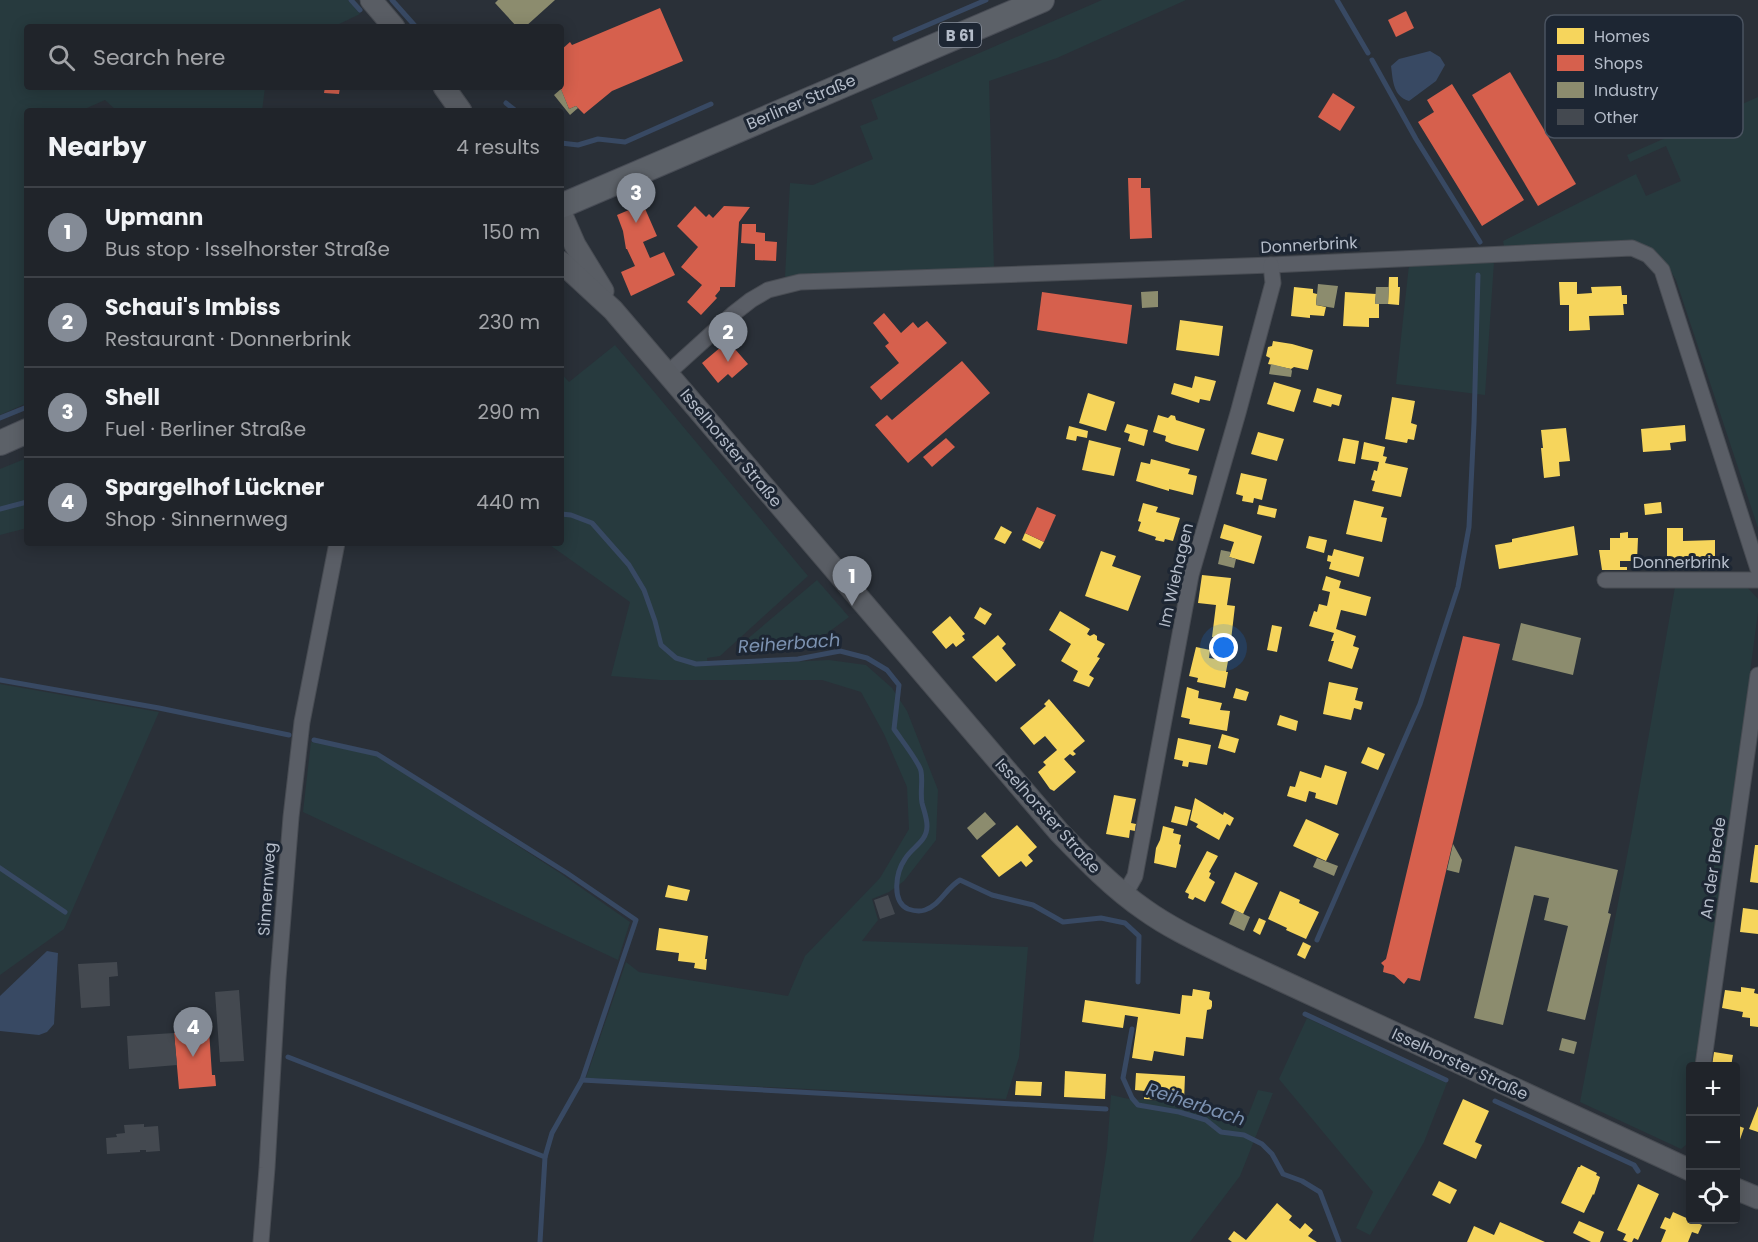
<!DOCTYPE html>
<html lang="en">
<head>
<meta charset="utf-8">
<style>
	body { margin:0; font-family:Poppins,sans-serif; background:#2d3036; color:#f1f3f6 }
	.controls { position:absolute; right:18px; bottom:18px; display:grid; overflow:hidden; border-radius:6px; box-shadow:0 3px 15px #0003 }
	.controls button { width:54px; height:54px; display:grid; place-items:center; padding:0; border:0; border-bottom:2px solid #3d4147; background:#20242a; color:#f1f3f6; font:30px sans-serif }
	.you { position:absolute; left:1224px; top:648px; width:21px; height:21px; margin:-15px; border:4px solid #fff; border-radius:50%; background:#1a73e8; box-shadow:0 0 0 9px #1a73e833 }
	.badge { display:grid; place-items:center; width:39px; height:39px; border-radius:50%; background:#848b96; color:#fff; font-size:20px; font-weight:700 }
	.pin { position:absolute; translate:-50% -50px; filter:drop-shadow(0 2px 3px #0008) }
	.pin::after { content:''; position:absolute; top:32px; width:21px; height:18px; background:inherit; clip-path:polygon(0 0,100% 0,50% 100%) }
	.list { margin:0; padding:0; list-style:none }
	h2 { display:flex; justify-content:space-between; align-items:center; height:78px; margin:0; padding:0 24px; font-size:26px }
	h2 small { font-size:20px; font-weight:400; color:#a2a4a8 }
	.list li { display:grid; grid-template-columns:39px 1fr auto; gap:18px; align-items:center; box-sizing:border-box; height:90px; padding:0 24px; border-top:2px solid #3d4147 }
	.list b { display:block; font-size:22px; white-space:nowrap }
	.list p { margin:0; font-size:20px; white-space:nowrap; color:#a2a4a8 }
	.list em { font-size:20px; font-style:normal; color:#a2a4a8 }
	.icon { flex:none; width:33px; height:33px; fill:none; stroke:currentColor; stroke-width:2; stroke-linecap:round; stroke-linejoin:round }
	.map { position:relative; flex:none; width:1758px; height:1242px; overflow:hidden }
	.search { position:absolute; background:#20242a; box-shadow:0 3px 15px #0003; left:24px; top:24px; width:540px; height:66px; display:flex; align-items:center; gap:15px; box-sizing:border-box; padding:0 21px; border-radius:6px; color:#a2a4a8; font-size:22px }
	.panel { position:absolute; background:#20242a; box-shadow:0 3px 15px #0003; left:24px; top:108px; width:540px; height:438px; border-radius:6px }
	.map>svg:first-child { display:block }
</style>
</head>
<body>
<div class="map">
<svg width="1758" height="1242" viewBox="0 0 1758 1242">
	<rect width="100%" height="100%" fill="#2a3038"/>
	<g fill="#273a3e">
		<polygon points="0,0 348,0 360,14 333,27 27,27 27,87 265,87 262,111 117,111 105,100 87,108 89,111 27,111 27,403 0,415"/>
		<polygon points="1102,0 1186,0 1057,58 989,81 994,269 803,274 785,277 790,183 813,185 873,159 860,126 878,119 871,100"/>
		<polygon points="1758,97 1758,528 1676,280 1667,265 1653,249 1633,240 1504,246 1503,241 1636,174 1646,196 1681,181 1666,146 1630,162 1627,155"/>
		<polygon points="1494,262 1485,395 1396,384 1409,265"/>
		<polygon points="615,345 808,576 720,656 707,658 708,666 829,660 866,665 892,688 907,711 938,790 936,840 904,881 889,892 872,899 878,920 862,941 1028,947 1019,1057 1006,1099 586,1078 626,962 639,972 788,996 805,956 880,878 909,829 907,787 884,734 861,692 822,680 660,680 611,676 630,602 547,543 561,543 561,373 569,382"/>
		<polygon points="27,458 27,528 0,535 0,469"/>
		<polygon points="817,580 849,617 822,637 794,640 745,641"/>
		<polygon points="1675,587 1747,587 1758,599 1758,612 1698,1066 1690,1066 1690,1120 1687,1144 1681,1149 1580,1102 1632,830"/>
		<polygon points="0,684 159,712 64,929 0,975"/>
		<polygon points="311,742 378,756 560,873 630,922 618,960 303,812"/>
		<polygon points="1307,1018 1447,1083 1424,1142 1370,1235 1356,1228 1373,1192 1279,1079"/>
		<polygon points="1258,1090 1273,1093 1240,1176 1190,1242 1093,1242 1107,1149 1111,1095 1129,1099 1193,1103 1248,1116"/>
	</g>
	<g fill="#384963">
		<path d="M1430 51 1440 57 1445 65 1436 81 1409 101C1393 96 1393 81 1391 66L1399 59Z"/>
		<polygon points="47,951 58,953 54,1024 47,1032 39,1035 0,1031 0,996"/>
	</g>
	<g fill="#f6d55c">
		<polygon points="1389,277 1398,277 1398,287 1400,287 1399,305 1388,304"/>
		<polygon points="1559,282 1577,282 1577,294 1592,293 1591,287 1621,286 1622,295 1627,295 1627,304 1623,304 1624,315 1589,316 1590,330 1569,331 1569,305 1560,305"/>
		<polygon points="1294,287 1313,289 1313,293 1317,294 1316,305 1326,307 1324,316 1310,315 1310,318 1291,316"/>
		<polygon points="1345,292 1376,294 1375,304 1379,304 1379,318 1369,318 1369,327 1343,326"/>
		<polygon points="1180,320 1223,326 1219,356 1176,350"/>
		<polygon points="1273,341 1292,344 1313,350 1308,370 1294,367 1291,369 1268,364 1270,358 1266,356 1268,347 1272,346"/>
		<polygon points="1195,376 1216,381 1210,401 1200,399 1199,403 1171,394 1174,383 1192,388"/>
		<polygon points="1274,382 1301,390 1294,412 1267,404"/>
		<polygon points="1317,388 1342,395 1339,406 1332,404 1331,407 1313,402"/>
		<polygon points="1088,393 1115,402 1106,431 1079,423"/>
		<polygon points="1392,397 1415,401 1411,423 1417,425 1414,440 1408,439 1407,443 1385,439"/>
		<polygon points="1158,415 1168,418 1171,415 1175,416 1176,420 1205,429 1198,451 1172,444 1165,441 1166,436 1153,432"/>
		<polygon points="1127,424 1148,430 1144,446 1128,441 1130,434 1124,432"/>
		<polygon points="1685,425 1686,441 1670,443 1671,450 1643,452 1641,429"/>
		<polygon points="1069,426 1088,431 1087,438 1077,436 1076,441 1066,439"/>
		<polygon points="1566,428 1570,461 1559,462 1560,476 1544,478 1541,448 1543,448 1541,430"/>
		<polygon points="1258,432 1284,439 1277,461 1251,454"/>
		<polygon points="1343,438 1359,441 1355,464 1338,461"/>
		<polygon points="1089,440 1121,448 1114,476 1082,470"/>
		<polygon points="1364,442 1385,447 1383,456 1387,457 1385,463 1408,468 1401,497 1372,491 1375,481 1371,480 1374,470 1377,471 1379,462 1361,459"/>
		<polygon points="1151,459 1190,469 1188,474 1197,476 1193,495 1169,489 1169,491 1136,481 1141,462 1150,464"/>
		<polygon points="1241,473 1267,479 1262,500 1254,498 1253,503 1242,501 1243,496 1236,494"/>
		<polygon points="1354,500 1384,507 1381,517 1387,518 1382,542 1346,534"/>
		<polygon points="1661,502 1662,513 1645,515 1644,504"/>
		<polygon points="1143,503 1158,507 1156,512 1180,518 1173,541 1165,539 1164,542 1155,540 1156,537 1138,531 1141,522 1138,521"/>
		<polygon points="1259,505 1277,509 1275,518 1257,514"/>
		<polygon points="1224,524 1262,536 1254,564 1229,557 1234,542 1220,538"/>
		<polygon points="1001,526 1012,532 1005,544 994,539"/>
		<polygon points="1574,526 1578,555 1499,569 1495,545 1512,542 1512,539"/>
		<polygon points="1667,528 1683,528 1683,541 1715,540 1715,568 1706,568 1706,557 1680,557 1679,561 1667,561"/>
		<polygon points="1628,532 1628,538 1638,538 1637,561 1620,561 1620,567 1627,567 1627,570 1602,570 1599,550 1610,550 1610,538 1620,538 1620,533"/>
		<polygon points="1025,533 1044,542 1040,549 1022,540"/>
		<polygon points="1309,536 1327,540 1324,553 1306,548"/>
		<polygon points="1334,549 1364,557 1359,577 1329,569 1331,562 1327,561 1328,555 1332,556"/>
		<polygon points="1101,551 1116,556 1112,566 1141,576 1128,611 1085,596"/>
		<polygon points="1202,575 1231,578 1227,605 1235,606 1231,640 1212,637 1216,605 1198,603"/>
		<polygon points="1326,576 1341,581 1339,588 1371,597 1366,616 1341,610 1336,629 1356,636 1353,646 1359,648 1352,669 1328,661 1334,641 1331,641 1334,633 1309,626 1314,611 1317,612 1319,604 1327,606 1330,592 1322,590"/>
		<polygon points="980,607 992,614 985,625 974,618"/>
		<polygon points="1060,611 1090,629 1087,634 1090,636 1094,634 1097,636 1097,640 1105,644 1097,657 1100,658 1089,675 1094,678 1089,687 1073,681 1078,671 1061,661 1071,644 1049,630"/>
		<polygon points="950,616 965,634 962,636 965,640 956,647 953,643 946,649 932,632"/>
		<polygon points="1272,625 1282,627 1277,652 1267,650"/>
		<polygon points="998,635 1006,644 1002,648 1016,665 996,682 972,657"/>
		<polygon points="1196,647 1210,650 1209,658 1228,661 1226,672 1228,672 1225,688 1197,682 1198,678 1189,676"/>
		<polygon points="1329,682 1358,688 1355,700 1363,702 1361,710 1354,708 1351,720 1323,714"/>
		<polygon points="1187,687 1199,691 1198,698 1222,703 1220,710 1230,711 1227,731 1189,724 1190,719 1181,717"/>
		<polygon points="1236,688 1249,692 1246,701 1233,698"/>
		<polygon points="1049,699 1085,741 1073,751 1076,754 1073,756 1070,754 1064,759 1076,772 1054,791 1050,789 1038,772 1046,765 1043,762 1057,750 1045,736 1034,745 1020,728 1046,706 1044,704"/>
		<polygon points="1280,715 1298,721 1296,731 1277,725"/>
		<polygon points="1222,734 1239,739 1235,753 1218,748"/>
		<polygon points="1178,738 1211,745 1207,765 1189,762 1188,767 1182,766 1183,761 1174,759"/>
		<polygon points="1368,747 1385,754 1378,770 1361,763"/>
		<polygon points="1325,765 1347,772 1337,805 1315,798 1316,793 1309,791 1306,802 1287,796 1290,786 1295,787 1300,771 1321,778"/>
		<polygon points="1114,795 1136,799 1131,823 1136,824 1135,831 1130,830 1129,838 1106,834"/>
		<polygon points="1195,798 1223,815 1224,812 1234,818 1230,826 1227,824 1219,840 1196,827 1198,824 1190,820"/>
		<polygon points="1175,806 1191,810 1187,826 1171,822"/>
		<polygon points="1306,819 1339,834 1326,861 1293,846"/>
		<polygon points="1017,825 1037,847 1028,855 1033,861 1026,867 1021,861 999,877 981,856"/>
		<polygon points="1163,826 1174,829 1173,833 1181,835 1179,844 1181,845 1176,868 1154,863 1156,848 1160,840"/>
		<polygon points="1755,845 1758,845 1758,883 1750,882"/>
		<polygon points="1207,851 1218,856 1209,872 1211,873 1209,878 1215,882 1205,902 1195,897 1193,900 1188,898 1189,894 1185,892"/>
		<polygon points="1235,872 1258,883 1243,914 1221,903"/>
		<polygon points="668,885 690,890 687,901 665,897"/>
		<polygon points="1280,891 1300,900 1299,903 1319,912 1306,939 1286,930 1287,928 1268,919"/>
		<polygon points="1743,908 1758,910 1758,934 1740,932"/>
		<polygon points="1259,918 1266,921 1260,935 1253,931"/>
		<polygon points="659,928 708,936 705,959 707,959 706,970 694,968 695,963 678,961 679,953 656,950"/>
		<polygon points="1303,942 1311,946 1305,959 1297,955"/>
		<polygon points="1741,987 1755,989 1754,993 1758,994 1758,1027 1750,1026 1750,1018 1742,1017 1743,1012 1722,1008 1725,990 1741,992"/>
		<polygon points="1193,989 1210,992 1209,999 1212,1001 1212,1006 1211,1009 1207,1010 1203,1039 1186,1037 1184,1056 1154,1051 1152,1061 1132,1058 1138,1017 1125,1015 1123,1028 1082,1022 1085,1000 1180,1014 1182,995 1192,996"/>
		<polygon points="1714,1052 1733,1055 1731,1066 1712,1066"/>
		<polygon points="1065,1071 1106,1074 1105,1099 1064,1097"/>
		<polygon points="1136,1073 1185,1076 1184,1101 1144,1099 1145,1091 1135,1090"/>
		<polygon points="1016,1081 1042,1082 1041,1096 1015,1095"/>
		<polygon points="1463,1099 1489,1111 1475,1142 1482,1145 1476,1159 1443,1144"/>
		<polygon points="1758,1106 1758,1132 1749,1129"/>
		<polygon points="1736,1125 1744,1128 1736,1151"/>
		<polygon points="1581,1165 1597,1173 1596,1175 1600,1177 1594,1195 1593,1194 1584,1213 1561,1203 1578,1167 1580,1167"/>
		<polygon points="1439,1181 1457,1190 1450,1204 1432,1195"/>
		<polygon points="1638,1184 1659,1194 1638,1240 1634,1238 1632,1242 1628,1242 1623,1240 1626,1234 1617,1230"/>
		<polygon points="1277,1203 1292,1216 1289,1220 1300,1229 1305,1223 1313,1230 1308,1236 1317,1242 1232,1242 1228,1239 1234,1231 1246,1240"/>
		<polygon points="1673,1212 1702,1225 1698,1234 1692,1232 1688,1242 1661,1242 1666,1230 1660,1228 1665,1217 1670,1219"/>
		<polygon points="1579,1221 1604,1232 1600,1242 1591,1242 1573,1233"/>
		<polygon points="1500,1222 1545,1242 1467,1242 1474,1226 1494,1235"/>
	</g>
	<g fill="#d6604d">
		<polygon points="660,8 683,61 612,91 584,114 576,106 569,109 560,87 561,87 561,50 570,42 572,45"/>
		<polygon points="1406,11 1414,28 1396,37 1388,20"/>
		<polygon points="1510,72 1576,184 1538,206 1472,95"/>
		<polygon points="1452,84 1524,200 1482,226 1418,122 1434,112 1427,100"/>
		<polygon points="325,87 340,87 339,94 324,93"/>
		<polygon points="1333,93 1355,107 1340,131 1318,117"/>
		<polygon points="1128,178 1141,178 1141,188 1150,188 1152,238 1130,239"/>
		<polygon points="643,204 657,236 643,242 650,258 664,252 675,275 631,296 621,272 635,266 627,249 626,249 623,231 617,215"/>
		<polygon points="695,206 706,217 709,214 713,218 724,206 750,207 739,222 735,287 720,287 720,290 715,296 717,298 701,315 687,302 702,285 681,267 698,247 677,226"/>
		<polygon points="742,224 756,224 756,232 765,233 765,241 777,242 776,261 755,260 755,244 741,243"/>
		<polygon points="1042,292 1132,305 1127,344 1037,330"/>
		<polygon points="884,313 901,333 913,322 918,328 927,321 947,343 881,400 870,387 899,363 885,346 889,343 873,323"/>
		<polygon points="728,341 748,364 732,378 728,374 718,383 702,363"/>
		<polygon points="962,361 990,393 908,463 875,425 887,415 892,420"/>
		<polygon points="946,438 955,447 932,467 923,457"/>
		<polygon points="1037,507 1056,515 1044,542 1025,533"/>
		<polygon points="1463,636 1500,644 1420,981 1408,978 1404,984 1394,975 1383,972 1384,966 1381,963 1386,959"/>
		<polygon points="209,1030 212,1075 215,1075 216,1086 179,1089 174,1033"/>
	</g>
	<g fill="#8c8c6e">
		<polygon points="498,0 555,0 525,27 517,27 495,3"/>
		<polygon points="561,89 569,109 576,106 578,108 570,115 554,95"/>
		<polygon points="1318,284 1338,286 1334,308 1316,305"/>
		<polygon points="1376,287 1389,287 1388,304 1375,304"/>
		<polygon points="1158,291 1158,307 1142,308 1141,292"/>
		<polygon points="1271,364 1291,369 1292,371 1291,377 1269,374"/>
		<polygon points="1221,550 1231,552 1229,557 1236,559 1234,568 1218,564"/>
		<polygon points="1521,623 1581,638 1573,675 1512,660"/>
		<polygon points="985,812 996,824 977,840 967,828"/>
		<polygon points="1453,844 1462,860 1459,873 1447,870"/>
		<polygon points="1515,846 1618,870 1608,913 1611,914 1585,1020 1547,1011 1568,926 1544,920 1549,898 1534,895 1503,1025 1474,1018"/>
		<polygon points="1317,858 1338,866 1334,876 1313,867"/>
		<polygon points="1235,910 1250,917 1244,931 1229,924"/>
		<polygon points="1562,1038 1577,1042 1574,1054 1559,1050"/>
	</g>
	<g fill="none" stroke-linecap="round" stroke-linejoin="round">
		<g stroke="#384963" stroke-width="5">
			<polyline points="351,0 360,10"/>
			<polyline points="392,0 416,27"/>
			<polyline points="1337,0 1368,53"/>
			<polyline points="895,39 986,0"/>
			<polyline points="1372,60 1416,139 1480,242"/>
			<polyline points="506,103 516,111"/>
			<polyline points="561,143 578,145 598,139 625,142 711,104"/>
			<polyline points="0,418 27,407"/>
			<polyline points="0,509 27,502"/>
			<path d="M561 514 571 515 592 523 629 565 644 590 655 621 661 645 676 658 696 664 798 659 840 651 867 658 887 670 899 685 894 729C900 738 919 762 921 771 923 781 920 793 922 803 924 811 927 818 927 826 927 842 912 847 905 859 896 872 891 901 908 909 914 911 919 912 925 910 940 905 946 888 960 880L992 895 1033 905 1063 922 1101 918 1125 923 1139 936 1138 982"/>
			<polyline points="0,680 159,708 289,735"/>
			<polyline points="314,740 377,754 567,873 636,920 582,1080 552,1133 545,1157 540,1242"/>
			<polyline points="0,868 65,912"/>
			<polyline points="1317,940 1420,704 1458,587 1469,527 1474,423 1478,275"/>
			<polyline points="1305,1014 1446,1080"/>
			<polyline points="1132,1029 1123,1078 1132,1098 1138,1105 1179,1112 1206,1120 1221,1132 1244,1135 1262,1144 1272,1154 1283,1174 1302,1181 1320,1192 1339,1242"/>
			<polyline points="288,1057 545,1157"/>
			<polyline points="582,1080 1106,1109"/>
			<polyline points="1495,1101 1634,1165 1638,1171"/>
		</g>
	</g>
	<g fill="#444950">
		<polygon points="888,895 895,914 880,919 874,900"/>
		<polygon points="117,962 118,976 109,977 110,1006 81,1008 78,964"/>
		<polygon points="239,990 244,1061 220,1062 215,992"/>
		<polygon points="174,1033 177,1065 129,1069 127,1036"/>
		<polygon points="144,1124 144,1127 158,1126 160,1151 146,1152 146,1150 140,1150 140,1152 107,1154 106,1138 117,1137 116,1134 125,1133 124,1125"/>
	</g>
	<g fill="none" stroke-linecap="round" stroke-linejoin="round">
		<defs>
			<g id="street">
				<polyline points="668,373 733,314 751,300 768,290 800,282 1271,265 1632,248 1648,255 1662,270 1758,569"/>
				<polyline points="1605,580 1758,580"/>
				<polyline points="1125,894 1135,876 1191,575 1238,413 1273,283 1271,265"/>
				<polyline points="1703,1066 1758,675"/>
				<polyline points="261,1242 267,1168 278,979 291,817 302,722 337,543"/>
			</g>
			<g id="secondary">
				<polyline points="371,0 394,27"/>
				<polyline points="444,87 461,111"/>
				<polyline points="561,213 575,245 603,291"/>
				<path d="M561 262 613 310 1059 832C1086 860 1113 888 1145 910 1173 930 1205 944 1235 959L1690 1170"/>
				<polyline points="1736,1189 1758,1198"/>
			</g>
			<g id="primary">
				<polyline points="561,206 1042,0"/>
				<polyline points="0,443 27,431"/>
			</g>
		</defs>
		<use href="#street" stroke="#484c53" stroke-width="17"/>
		<use href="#secondary" stroke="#484c53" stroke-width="23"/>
		<use href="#primary" stroke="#484c55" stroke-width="26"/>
		<use href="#street" stroke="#5a5e66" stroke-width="15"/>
		<use href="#secondary" stroke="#595d64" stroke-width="21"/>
		<use href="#primary" stroke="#5c6168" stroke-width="24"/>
	</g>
	<g text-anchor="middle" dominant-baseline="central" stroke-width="6" stroke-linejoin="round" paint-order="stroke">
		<rect fill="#1d2633" stroke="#878f9c" stroke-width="1.5" x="939" y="23" width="42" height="24" rx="4.5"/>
		<g font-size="15" font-weight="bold" fill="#b4bcc9">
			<text x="960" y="35">B 61</text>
		</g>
		<g font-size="16" fill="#b4bcc9" stroke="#1d2633">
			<text transform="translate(801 102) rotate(-23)">Berliner Straße</text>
			<text transform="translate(1309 245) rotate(-3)">Donnerbrink</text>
			<text transform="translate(731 448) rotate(50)">Isselhorster Straße</text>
			<text x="1681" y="562">Donnerbrink</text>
			<text transform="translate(1176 575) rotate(-77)">Im Wiehagen</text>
			<text transform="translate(1048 816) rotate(48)">Isselhorster Straße</text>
			<text transform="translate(1713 868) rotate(-82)">An der Brede</text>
			<text transform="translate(267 889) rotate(-86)">Sinnernweg</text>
			<text transform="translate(1460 1064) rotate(25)">Isselhorster Straße</text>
		</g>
		<g font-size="18" font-style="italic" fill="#7c92b1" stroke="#1d2633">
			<text transform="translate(789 643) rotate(-4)">Reiherbach</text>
			<text transform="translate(1196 1104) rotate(18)">Reiherbach</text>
		</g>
	</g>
	<rect x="1545" y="15" width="198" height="123" rx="9" fill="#1d2633" stroke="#4a5360" stroke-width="1.5"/>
	<rect x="1557" y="28" width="27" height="16" fill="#f6d55c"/>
	<rect x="1557" y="55" width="27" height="16" fill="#d6604d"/>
	<rect x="1557" y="82" width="27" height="16" fill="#8c8c6e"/>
	<rect x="1557" y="109" width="27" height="16" fill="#444950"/>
	<g font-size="16" fill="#b4bcc9">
		<text x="1594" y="42">Homes</text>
		<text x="1594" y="69">Shops</text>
		<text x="1594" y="96">Industry</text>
		<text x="1594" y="123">Other</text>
	</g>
</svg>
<div class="controls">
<button>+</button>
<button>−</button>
<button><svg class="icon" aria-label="locate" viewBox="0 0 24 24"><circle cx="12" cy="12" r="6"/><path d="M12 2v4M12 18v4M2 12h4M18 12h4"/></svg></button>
</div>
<div class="you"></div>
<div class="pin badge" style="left:852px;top:606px">1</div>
<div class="pin badge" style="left:728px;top:362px">2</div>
<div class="pin badge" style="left:636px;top:223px">3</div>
<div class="pin badge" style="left:193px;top:1057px">4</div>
<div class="search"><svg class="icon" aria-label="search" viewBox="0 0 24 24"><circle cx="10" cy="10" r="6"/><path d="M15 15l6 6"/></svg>Search here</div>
<section class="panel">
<h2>Nearby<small>4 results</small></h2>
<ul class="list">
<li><span class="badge">1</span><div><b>Upmann</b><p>Bus stop · Isselhorster Straße</p></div><em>150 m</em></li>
<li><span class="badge">2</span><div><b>Schaui's Imbiss</b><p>Restaurant · Donnerbrink</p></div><em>230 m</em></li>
<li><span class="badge">3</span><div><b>Shell</b><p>Fuel · Berliner Straße</p></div><em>290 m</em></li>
<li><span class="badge">4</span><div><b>Spargelhof Lückner</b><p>Shop · Sinnernweg</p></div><em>440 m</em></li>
</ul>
</section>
</div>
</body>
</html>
